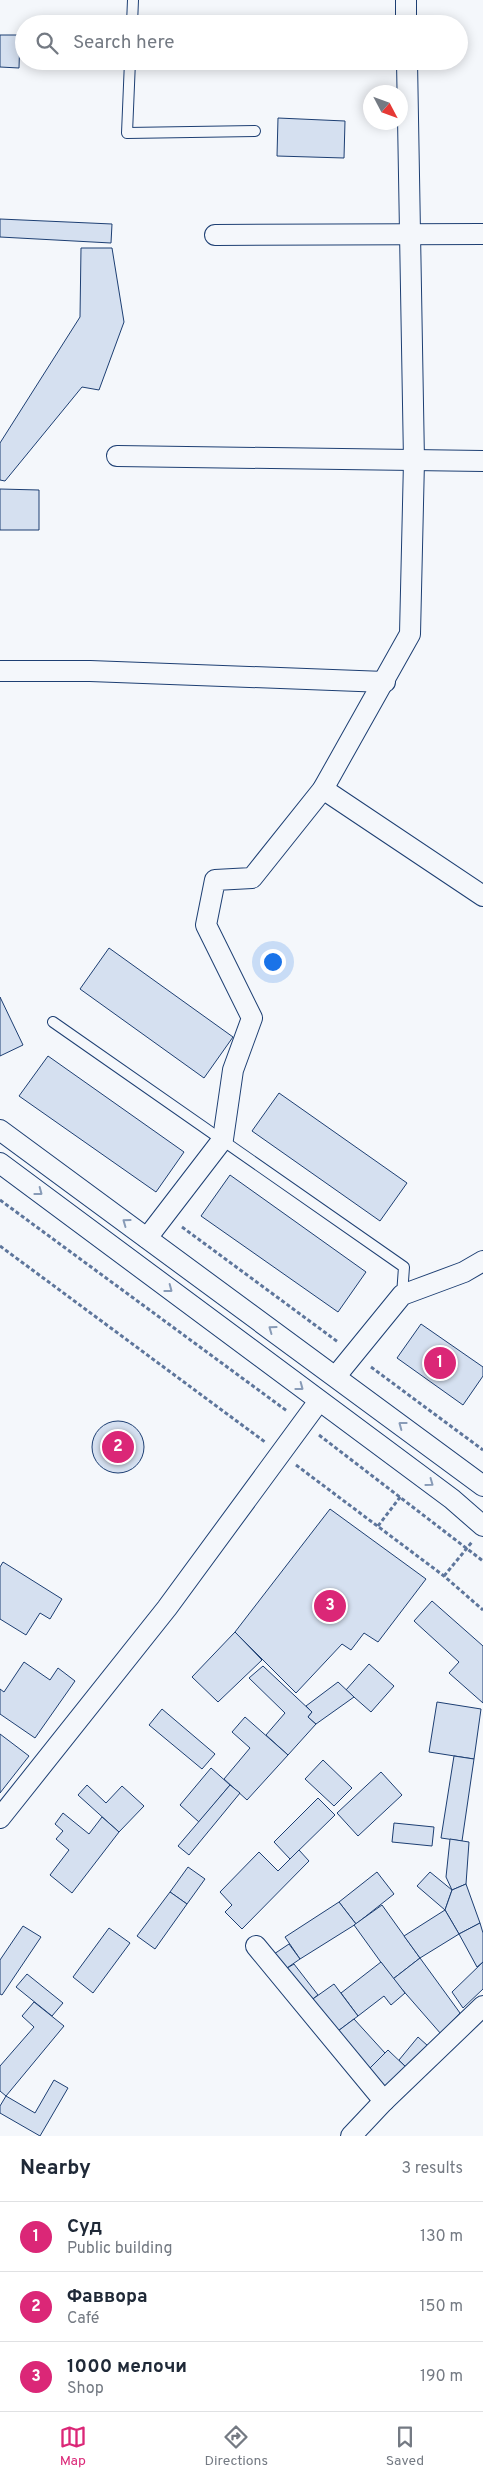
<!DOCTYPE html>
<html lang="en">
<head>
<meta charset="utf-8">
<style>
	body { margin:0; font-family:Overpass,sans-serif; background:#f6f6f7; color:#1f2937 }
	.compass { position:absolute; left:363px; top:85px; width:45px; height:45px; border-radius:50%; background:#fff; box-shadow:0 2px 12px #0003; rotate:131deg }
	.you { position:absolute; left:272px; top:961px; width:18px; height:18px; margin:-12px; border:4px solid #fff; border-radius:50%; background:#1a73e8; box-shadow:0 0 0 8px #1a73e833 }
	.badge { display:grid; place-items:center; width:32px; height:32px; border-radius:50%; background:#db2777; color:#fff; font-size:16px; font-weight:700 }
	.pin { position:absolute; translate:-50% -50%; border:2px solid #fff; box-shadow:0 1px 5px #0006 }
	.list { margin:0; padding:0; list-style:none }
	h2 { display:flex; justify-content:space-between; align-items:center; height:65px; margin:0; padding:0 20px; font-size:21px }
	h2 small { font-size:16px; font-weight:400; color:#747a83 }
	.list li { display:grid; grid-template-columns:32px 1fr auto; gap:15px; align-items:center; box-sizing:border-box; height:70px; padding:0 20px; border-top:1px solid #e0e1e3 }
	.list b { display:block; font-size:19px; white-space:nowrap }
	.list p { margin:0; font-size:16px; white-space:nowrap; color:#747a83 }
	.list em { font-size:16px; font-style:normal; color:#747a83 }
	.icon { flex:none; width:28px; height:28px; fill:none; stroke:currentColor; stroke-width:2; stroke-linecap:round; stroke-linejoin:round }
	.map { position:relative; flex:none; width:483px; height:2136px; overflow:hidden }
	.search { position:absolute; background:#fff; box-shadow:0 2px 12px #0003; left:15px; right:15px; top:15px; height:55px; display:flex; align-items:center; gap:12px; box-sizing:border-box; padding:0 18px; border-radius:28px; color:#747a83; font-size:19px }
	.sheet { height:275px; background:#fff }
	nav { display:flex; justify-content:space-around; align-items:center; box-sizing:border-box; height:70px; border-top:1px solid #e0e1e3; background:#fff; font-size:14px; color:#747a83 }
	nav a { display:grid; justify-items:center; gap:2px }
	nav .on { color:#db2777 }
	.map>svg:first-child { display:block }
</style>
</head>
<body>
<div class="map">
<svg width="483" height="2136" viewBox="0 0 483 2136">
	<rect width="100%" height="100%" fill="#f4f7fb"/>
	<g fill="#d5e0f0" stroke="#1d3f73">
		<polygon points="0,35 20,35 19,68 0,67"/>
		<polygon points="278,118 345,121 344,158 277,156"/>
		<polygon points="0,219 112,224 111,243 0,237"/>
		<polygon points="81,248 112,248 124,322 99,390 82,387 5,481 0,480 0,443 80,317"/>
		<polygon points="0,489 39,490 39,530 0,530"/>
		<polygon points="109,948 233,1037 204,1078 80,989"/>
		<polygon points="0,997 23,1045 0,1056"/>
		<polygon points="48,1056 184,1152 156,1192 19,1096"/>
		<polygon points="279,1093 407,1183 380,1221 252,1131"/>
		<polygon points="230,1175 366,1272 338,1312 201,1216"/>
		<polygon points="421,1324 483,1367 483,1376 463,1405 397,1358"/>
		<circle cx="118" cy="1447" r="26"/>
		<polygon points="330,1509 426,1579 378,1642 364,1633 351,1650 342,1644 296,1693 235,1632"/>
		<polygon points="3,1562 62,1599 50,1619 40,1613 26,1635 0,1619 0,1567"/>
		<polygon points="432,1601 483,1646 483,1703 449,1673 459,1662 414,1621"/>
		<polygon points="235,1632 262,1660 218,1702 192,1677"/>
		<polygon points="24,1662 50,1680 58,1668 75,1681 35,1738 0,1714 0,1689 4,1692"/>
		<polygon points="369,1664 394,1686 371,1712 346,1690"/>
		<polygon points="263,1666 312,1712 308,1717 316,1724 288,1755 266,1735 285,1713 249,1678"/>
		<polygon points="338,1682 354,1697 316,1724 308,1717 312,1712 306,1706"/>
		<polygon points="437,1702 481,1709 474,1759 429,1752"/>
		<polygon points="162,1709 215,1754 202,1769 149,1725"/>
		<polygon points="245,1717 288,1755 247,1800 224,1779 250,1748 232,1732"/>
		<polygon points="0,1734 29,1756 0,1793"/>
		<polygon points="454,1756 474,1759 462,1841 441,1838"/>
		<polygon points="323,1760 352,1788 334,1806 305,1779"/>
		<polygon points="211,1768 230,1785 199,1822 180,1805"/>
		<polygon points="381,1772 402,1795 358,1836 337,1813"/>
		<polygon points="87,1785 106,1803 122,1786 144,1806 119,1832 78,1795"/>
		<polygon points="230,1785 240,1793 189,1855 178,1846"/>
		<polygon points="318,1798 335,1815 290,1859 274,1842"/>
		<polygon points="63,1813 89,1834 102,1817 119,1832 72,1893 50,1875 69,1850 56,1839 63,1831 55,1824"/>
		<polygon points="394,1823 434,1827 432,1846 392,1842"/>
		<polygon points="450,1839 469,1842 466,1884 452,1890 446,1877"/>
		<polygon points="299,1850 309,1861 242,1929 225,1912 232,1905 220,1892 259,1852 278,1871"/>
		<polygon points="188,1867 205,1879 187,1904 170,1892"/>
		<polygon points="377,1872 394,1894 356,1924 339,1902"/>
		<polygon points="430,1872 452,1890 445,1910 417,1886"/>
		<polygon points="466,1884 480,1923 459,1934 445,1910 452,1890"/>
		<polygon points="170,1892 187,1904 155,1949 137,1936"/>
		<polygon points="339,1902 356,1924 300,1959 285,1937"/>
		<polygon points="382,1905 420,1958 393,1979 354,1925"/>
		<polygon points="445,1910 459,1934 420,1958 404,1936"/>
		<polygon points="480,1923 483,1933 483,1962 477,1967 459,1934"/>
		<polygon points="23,1926 41,1937 2,1995 0,1994 0,1960"/>
		<polygon points="109,1928 130,1943 93,1993 73,1977"/>
		<polygon points="289,1944 300,1959 284,1970 274,1954"/>
		<polygon points="420,1958 460,2013 441,2034 393,1979"/>
		<polygon points="381,1962 405,1993 391,2005 384,1996 358,2016 341,1993"/>
		<polygon points="483,1962 483,1989 463,2008 452,1992"/>
		<polygon points="294,1964 318,1995 310,2001 284,1970"/>
		<polygon points="27,1974 63,2003 52,2016 16,1987"/>
		<polygon points="334,1984 358,2016 334,2034 310,2001"/>
		<polygon points="34,2002 64,2026 6,2096 0,2091 0,2066 34,2027 22,2016"/>
		<polygon points="354,2019 385,2053 367,2071 334,2034"/>
		<polygon points="418,2037 428,2046 409,2070 399,2060"/>
		<polygon points="388,2050 409,2070 385,2093 365,2073"/>
		<polygon points="54,2080 68,2088 40,2136 0,2113 0,2106 6,2096 35,2113"/>
	</g>
	<g fill="none" stroke-linecap="round" stroke-linejoin="round">
		<defs>
			<g id="service">
				<polyline points="132,24 133,0"/>
				<polyline points="130,61 127,133 255,131"/>
				<polyline points="53,1022 404,1267 402,1295"/>
			</g>
			<g id="minor">
				<polyline points="406,0 406,24"/>
				<polyline points="215,235 483,234"/>
				<polyline points="117,456 483,461"/>
				<polyline points="0,671 90,671 385,682"/>
				<polyline points="323,789 483,896"/>
				<polyline points="0,1130 483,1486"/>
				<polyline points="0,1163 452,1499 483,1526"/>
				<polyline points="147,1238 223,1139 233,1070 252,1018 206,925 215,880 252,878 323,789 410,634 414,461 407,61"/>
				<polyline points="336,1376 402,1295 464,1272 483,1261"/>
				<polyline points="0,1818 167,1608 319,1401"/>
				<polyline points="256,1946 384,2101"/>
				<polyline points="351,2136 384,2101 483,2006"/>
			</g>
		</defs>
		<use href="#service" stroke="#1d3f73" stroke-width="12"/>
		<use href="#minor" stroke="#1d3f73" stroke-width="22"/>
		<g stroke="#5e769c" stroke-width="3" stroke-dasharray="4 2.5" stroke-linecap="butt">
			<polyline points="0,1200 287,1411"/>
			<polyline points="182,1227 338,1342"/>
			<polyline points="0,1246 265,1442"/>
			<polyline points="371,1367 483,1450"/>
			<polyline points="319,1435 483,1561"/>
			<polyline points="296,1465 444,1576 483,1610"/>
			<polyline points="378,1526 401,1496"/>
			<polyline points="444,1576 472,1542"/>
		</g>
		<use href="#service" stroke="#f4f7fb" stroke-width="10"/>
		<use href="#minor" stroke="#f4f7fb" stroke-width="20"/>
	</g>
	<defs><path id="oneway-chevron" d="M-2-3.5L2.5 0L-2 3.5" fill="none" stroke-width="1.6" stroke-linecap="round" stroke-linejoin="round" transform="scale(1.25)"/></defs>
	<g stroke="#889bb7">
		<use href="#oneway-chevron" transform="translate(39 1192) rotate(37)"/>
		<use href="#oneway-chevron" transform="translate(126 1222) rotate(-144)"/>
		<use href="#oneway-chevron" transform="translate(169 1289) rotate(37)"/>
		<use href="#oneway-chevron" transform="translate(272 1329) rotate(-144)"/>
		<use href="#oneway-chevron" transform="translate(300 1387) rotate(37)"/>
		<use href="#oneway-chevron" transform="translate(402 1425) rotate(-143)"/>
		<use href="#oneway-chevron" transform="translate(430 1483) rotate(36)"/>
	</g>
</svg>
<svg class="compass" viewBox="-18 -18 36 36"><path d="M0-13l5 13h-10z" fill="#e53935"/><path d="M0 13l5-13h-10z" fill="#747a83"/></svg>
<div class="you"></div>
<div class="pin badge" style="left:440px;top:1363px">1</div>
<div class="pin badge" style="left:118px;top:1447px">2</div>
<div class="pin badge" style="left:330px;top:1606px">3</div>
<div class="search"><svg class="icon" aria-label="search" viewBox="0 0 24 24"><circle cx="10" cy="10" r="6"/><path d="M15 15l6 6"/></svg>Search here</div>
</div>
<section class="sheet">
<h2>Nearby<small>3 results</small></h2>
<ul class="list">
<li><span class="badge">1</span><div><b>Суд</b><p>Public building</p></div><em>130 m</em></li>
<li><span class="badge">2</span><div><b>Фаввора</b><p>Café</p></div><em>150 m</em></li>
<li><span class="badge">3</span><div><b>1000 мелочи</b><p>Shop</p></div><em>190 m</em></li>
</ul>
</section>
<nav>
<a class="on"><svg class="icon" aria-label="map" viewBox="0 0 24 24"><path d="M3 6l6-2 6 2 6-2v14l-6 2-6-2-6 2zM9 4v14M15 6v14"/></svg>Map</a>
<a><svg class="icon" aria-label="directions" viewBox="0 0 24 24"><path d="M12 3l9 9-9 9-9-9zM9 14v-3h6M13 9l2 2-2 2"/></svg>Directions</a>
<a><svg class="icon" aria-label="saved" viewBox="0 0 24 24"><path d="M7 4h10v16l-5-4-5 4z"/></svg>Saved</a>
</nav>
</body>
</html>
